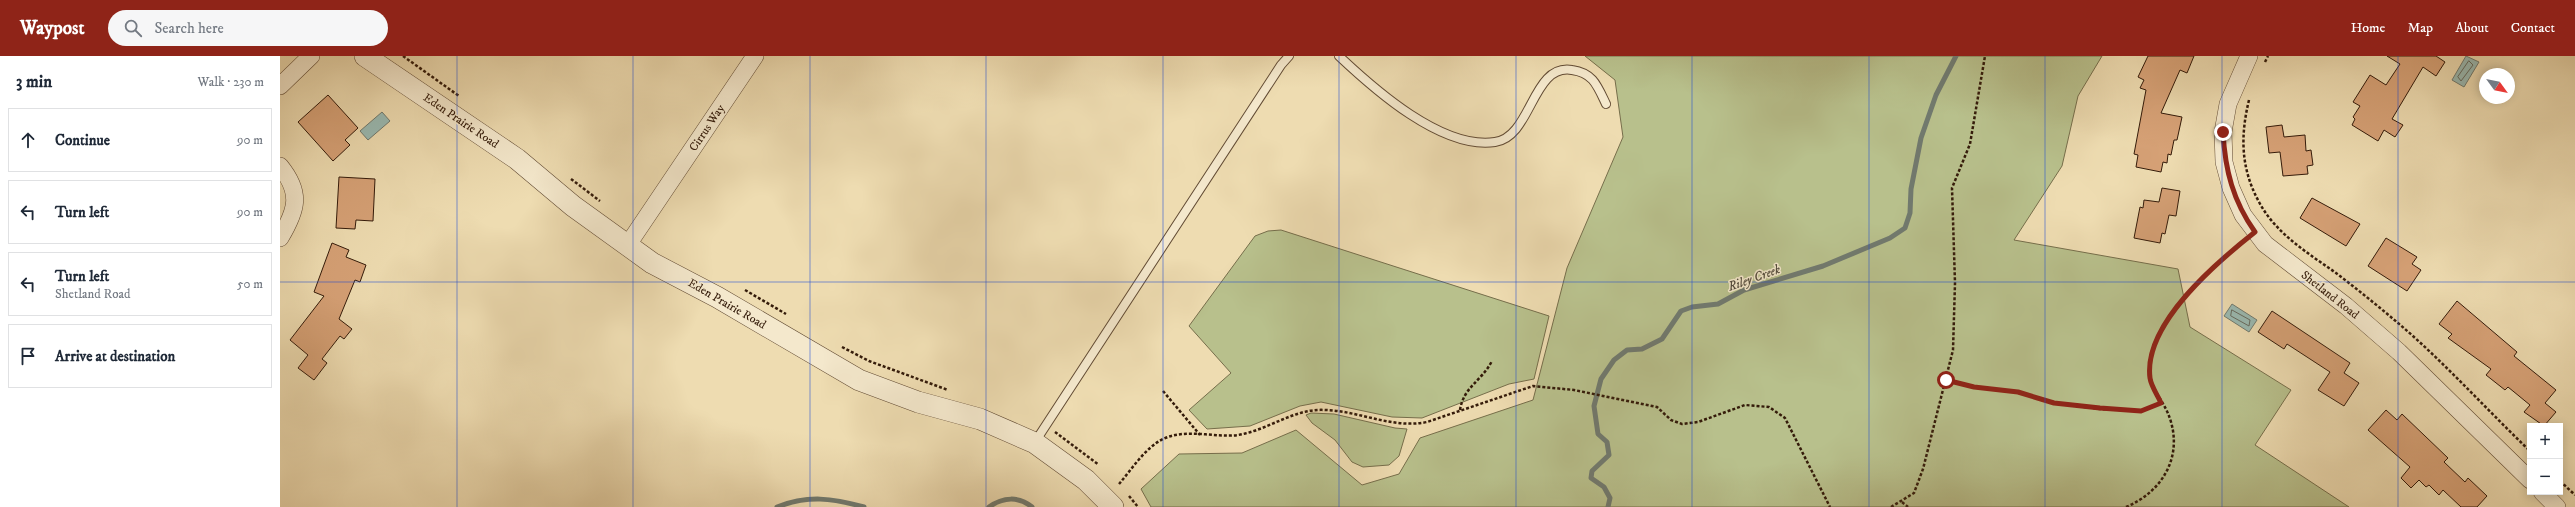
<!DOCTYPE html>
<html lang="en">
<head>
<meta charset="utf-8">
<style>
	body { margin:0; font-family:"IM FELL DW Pica",serif; background:#f6f6f7; color:#1f2937 }
	.controls { position:absolute; right:12px; bottom:12px; display:grid; overflow:hidden; border-radius:0px; box-shadow:0 2px 10px #0003 }
	.controls button { width:36px; height:36px; display:grid; place-items:center; padding:0; border:0; border-bottom:1px solid #e0e1e3; background:#fff; color:#1f2937; font:20px sans-serif }
	.compass { position:absolute; left:2199px; top:12px; width:36px; height:36px; border-radius:50%; background:#fff; box-shadow:0 2px 10px #0003; rotate:123deg }
	.stop { position:absolute; width:12px; height:12px; margin:-9px; border:3px solid #8f2418; border-radius:50%; background:#fff }
	.stop.end { background:#8f2418; border-color:#fff; box-shadow:0 1px 4px #0008 }
	.list { margin:0; padding:0; list-style:none }
	h2 { display:flex; justify-content:space-between; align-items:center; height:52px; margin:0; padding:0 16px; font-size:17px }
	h2 small { font-size:13px; font-weight:400; color:#747a83 }
	.list li { display:grid; grid-template-columns:26px 1fr auto; gap:12px; align-items:center; box-sizing:border-box; height:64px; margin:0 8px 8px; padding:0 8px; border:1px solid #e0e1e3; border-radius:0px }
	.list b { display:block; font-size:15px; white-space:nowrap }
	.list p { margin:0; font-size:13px; white-space:nowrap; color:#747a83 }
	.list em { font-size:13px; font-style:normal; color:#747a83 }
	.icon { flex:none; width:22px; height:22px; fill:none; stroke:currentColor; stroke-width:2; stroke-linecap:round; stroke-linejoin:round }
	.map { position:relative; flex:none; width:2295px; height:451px; overflow:hidden }
	header { display:flex; align-items:center; gap:24px; box-sizing:border-box; height:56px; padding:0 20px; background:#8f2418; color:#fff }
	header strong { font-size:19px }
	nav { display:flex; gap:22px; margin-inline-start:auto; font-size:14px }
	.search { width:280px; height:36px; background:#f6f6f7; display:flex; align-items:center; gap:10px; box-sizing:border-box; padding:0 14px; border-radius:22px; color:#747a83; font-size:15px }
	main { display:flex }
	aside { flex:1; background:#fff }
	.map>svg:first-child { display:block }
</style>
</head>
<body>
<header>
<strong>Waypost</strong>
<div class="search"><svg class="icon" aria-label="search" viewBox="0 0 24 24"><circle cx="10" cy="10" r="6"/><path d="M15 15l6 6"/></svg>Search here</div>
<nav><a>Home</a><a>Map</a><a>About</a><a>Contact</a></nav>
</header>
<main>
<aside>
<h2>3 min<small>Walk · 230 m</small></h2>
<ul class="list">
<li><svg class="icon" aria-label="ahead" viewBox="0 0 24 24"><path d="M12 20V5M6 11l6-6 6 6"/></svg><div><b>Continue</b></div><em>90 m</em></li>
<li><svg class="icon" aria-label="left" viewBox="0 0 24 24"><path d="M17 20v-9H6M10 6l-5 5 5 5"/></svg><div><b>Turn left</b></div><em>90 m</em></li>
<li><svg class="icon" aria-label="left" viewBox="0 0 24 24"><path d="M17 20v-9H6M10 6l-5 5 5 5"/></svg><div><b>Turn left</b><p>Shetland Road</p></div><em>50 m</em></li>
<li><svg class="icon" aria-label="arrive" viewBox="0 0 24 24"><path d="M6 21V4h12l-3 4 3 4H6"/></svg><div><b>Arrive at destination</b></div></li>
</ul>
</aside>
<div class="map">
<svg width="2295" height="451" viewBox="0 0 2295 451">
	<rect width="100%" height="100%" fill="#eedcb1"/>
	<filter id="stains"><feTurbulence type="fractalNoise" baseFrequency=".005" numOctaves="4"/><feColorMatrix values="0 0 0 0 .2 0 0 0 0 .09 0 0 0 0 .02 0 0 0 .5 -.17"/></filter>
	<radialGradient id="worn" r=".72"><stop offset=".6" stop-color="#630" stop-opacity="0"/><stop offset="1" stop-color="#630" stop-opacity=".3"/></radialGradient>
	<g fill="#b8c08c" stroke="#766e4b">
		<polygon points="1305,0 1822,0 1798,40 1782,110 1734,184 1898,213 1910,271 2011,334 1975,389 2069,451 871,451 861,433 899,398 962,397 1016,374 1082,429 1119,418 1140,382 1253,344 1287,212 1343,81 1335,24"/>
		<polygon points="1001,174 1269,260 1254,323 1229,328 1142,362 1112,361 1041,346 1020,350 970,370 927,373 909,354 951,317 909,270 975,180 988,175"/>
		<polygon points="1031,357 1054,358 1115,372 1127,373 1119,400 1109,409 1083,411 1072,406 1055,384 1032,367 1026,359"/>
	</g>
	<g fill="#9abab2" stroke="#717a6f">
		<polygon points="2186,0 2199,6 2184,31 2172,24"/>
		<polygon points="102,56 110,65 88,84 80,75"/>
		<polygon points="1952,248 1977,264 1969,276 1944,260"/>
	</g>
	<g fill="none" stroke-linecap="round" stroke-linejoin="round">
		<g stroke="#676a5e" stroke-width="1">
			<polygon points="2189,5 2193,9 2181,25 2178,21"/>
			<polygon points="1952,254 1970,264 1969,270 1951,260"/>
		</g>
		<g stroke="#717a6f" stroke-width="5">
			<path d="M497 451C528 439 552 442 584 451"/>
			<path d="M709 451C723 441 739 440 752 451"/>
			<polyline points="1328,451 1330,442 1324,431 1311,422 1312,415 1329,399 1327,386 1318,378 1314,350 1321,323 1334,304 1347,294 1362,293 1382,283 1401,255 1412,251 1438,248 1464,234 1543,210 1610,182 1625,172 1630,157 1631,133 1641,82 1656,39 1676,0"/>
		</g>
	</g>
	<g fill="#d6a176" stroke="#341b0a">
		<polygon points="1868,0 1914,0 1907,17 1900,14 1881,57 1902,61 1897,84 1894,84 1891,99 1888,98 1887,107 1883,106 1881,116 1856,111 1858,99 1854,98 1866,34 1860,32 1864,24 1858,21"/>
		<polygon points="2107,0 2156,0 2165,6 2156,20 2143,11 2112,63 2123,69 2115,81 2104,74 2098,85 2072,69 2075,63 2073,61 2080,50 2073,46 2090,19 2106,29 2120,8"/>
		<polygon points="48,39 78,72 65,84 70,89 53,105 18,66"/>
		<polygon points="2002,69 2004,81 2025,79 2026,95 2031,94 2033,109 2027,110 2028,118 2003,120 2000,96 1989,97 1986,71"/>
		<polygon points="59,121 95,123 93,165 76,164 75,173 56,172"/>
		<polygon points="1882,132 1900,135 1896,160 1889,159 1885,178 1882,177 1880,187 1854,182 1860,151 1863,152 1864,144 1879,146"/>
		<polygon points="2032,142 2080,168 2066,190 2020,162"/>
		<polygon points="2106,182 2137,201 2132,208 2141,214 2127,235 2088,210"/>
		<polygon points="52,187 69,194 66,201 86,209 80,226 75,224 59,263 72,273 64,283 60,280 42,303 47,307 34,324 18,312 28,299 10,284 44,240 34,236"/>
		<polygon points="2177,245 2237,296 2234,300 2276,334 2265,347 2276,356 2264,370 2244,356 2250,349 2228,331 2225,334 2206,319 2211,313 2168,282 2172,278 2159,268"/>
		<polygon points="1992,255 2070,307 2064,317 2079,327 2064,350 2038,334 2050,316 2007,288 2004,293 1978,276"/>
		<polygon points="2106,354 2117,364 2122,358 2168,402 2164,406 2185,426 2188,422 2207,440 2197,451 2181,451 2163,434 2159,439 2149,429 2146,431 2139,424 2131,432 2121,422 2130,411 2088,374"/>
	</g>
	<g fill="none" stroke-linecap="round" stroke-linejoin="round">
		<defs>
			<g id="service">
				<path d="M1059 0C1094 33 1162 94 1215 86 1252 81 1252 7 1292 14 1313 17 1317 29 1326 48"/>
				<polyline points="755,386 1001,9 1009,0"/>
			</g>
			<g id="minor">
				<polyline points="1969,0 1948,48 1943,76 1944,106 1951,132 1963,159 1985,188 2066,250 2119,296 2250,424"/>
				<polyline points="0,30 31,0"/>
				<path d="M0 110C22 137 17 154 0 182"/>
				<polyline points="347,190 475,0"/>
				<polyline points="2262,436 2277,451"/>
			</g>
			<polyline id="tertiary" points="85,0 237,103 293,150 372,207 437,241 579,324 638,346 700,363 755,387 806,424 833,451"/>
		</defs>
		<use href="#service" stroke="#624b34" stroke-width="10"/>
		<use href="#minor" stroke="#624b34" stroke-width="18"/>
		<use href="#tertiary" stroke="#624b34" stroke-width="22"/>
		<g stroke="#341b0a" stroke-width="2.5" stroke-dasharray="3 2" stroke-linecap="butt">
			<polyline points="123,0 179,40"/>
			<polyline points="1985,6 1988,0"/>
			<path d="M1969 44C1960 81 1961 113 1979 146 1996 178 2028 197 2056 217 2077 233 2098 250 2118 267 2164 306 2206 353 2250 395"/>
			<polyline points="291,123 320,145"/>
			<polyline points="465,234 506,258"/>
			<polyline points="562,291 589,305 668,334"/>
			<polyline points="1666,324 1694,331 1737,336 1774,347 1820,353 1861,355 1881,347"/>
			<polyline points="883,335 920,379"/>
			<path d="M1180 354C1184 330 1201 326 1212 305"/>
			<polyline points="775,376 819,409"/>
			<polyline points="2280,425 2295,439"/>
			<path d="M839 428C852 413 865 392 883 383 906 372 934 382 958 379 989 374 1014 352 1045 354 1080 355 1112 373 1147 366L1253 330 1294 334 1377 351 1391 364 1402 368 1418 366 1465 349 1489 351 1505 362 1550 451"/>
			<polyline points="849,440 858,451"/>
			<polyline points="1622,446 1628,451"/>
			<polyline points="1611,451 1634,437 1643,413 1673,294 1675,227 1672,132 1690,88 1705,0"/>
			<path d="M1846 451C1880 437 1902 404 1891 366 1883 338 1865 335 1871 299 1878 262 1935 208 1964 185"/>
		</g>
		<use href="#service" stroke="#f4e8cc" stroke-width="8"/>
		<use href="#minor" stroke="#f4e8cc" stroke-width="17"/>
		<use href="#tertiary" stroke="#f4e8cc" stroke-width="21"/>
	</g>
	<g fill="none" stroke-linecap="round" stroke-linejoin="round">
		<path stroke="#8f2418" stroke-width="5" d="M1666 324 1694 331 1738 336 1774 347 1820 352 1861 355 1881 347C1878 340 1871 330 1870 322 1863 268 1937 206 1975 176 1953 145 1945 114 1943 76"/>
	</g>
	<path fill="none" stroke="#1d4ed8" stroke-width="1" stroke-opacity="0.55" d="M177 0V451M353 0V451M530 0V451M706 0V451M883 0V451M1059 0V451M1236 0V451M1412 0V451M1589 0V451M1765 0V451M1942 0V451M2118 0V451M0 226H2295"/>
	<g text-anchor="middle" dominant-baseline="central" stroke-width="3" stroke-linejoin="round" paint-order="stroke">
		<g font-size="12" fill="#341b0a" stroke="#f4e8cc">
			<text transform="translate(181 65) rotate(34)">Eden Prairie Road</text>
			<text transform="translate(427 72) rotate(-56)">Cirrus Way</text>
			<text transform="translate(2050 239) rotate(38)">Shetland Road</text>
			<text transform="translate(447 248) rotate(30)">Eden Prairie Road</text>
		</g>
		<g font-size="13" font-style="italic" fill="#534b3c" stroke="#f4e8cc">
			<text transform="translate(1474 222) rotate(-20)">Riley Creek</text>
		</g>
	</g>
	<rect width="100%" height="100%" filter="url(#stains)"/>
	<rect width="100%" height="100%" fill="url(#worn)"/>
</svg>
<div class="controls">
<button>+</button>
<button>−</button>
</div>
<svg class="compass" viewBox="-18 -18 36 36"><path d="M0-13l5 13h-10z" fill="#e53935"/><path d="M0 13l5-13h-10z" fill="#747a83"/></svg>
<div class="stop" style="left:1666px;top:324px"></div>
<div class="stop end" style="left:1943px;top:76px"></div>
</div>
</main>
</body>
</html>
